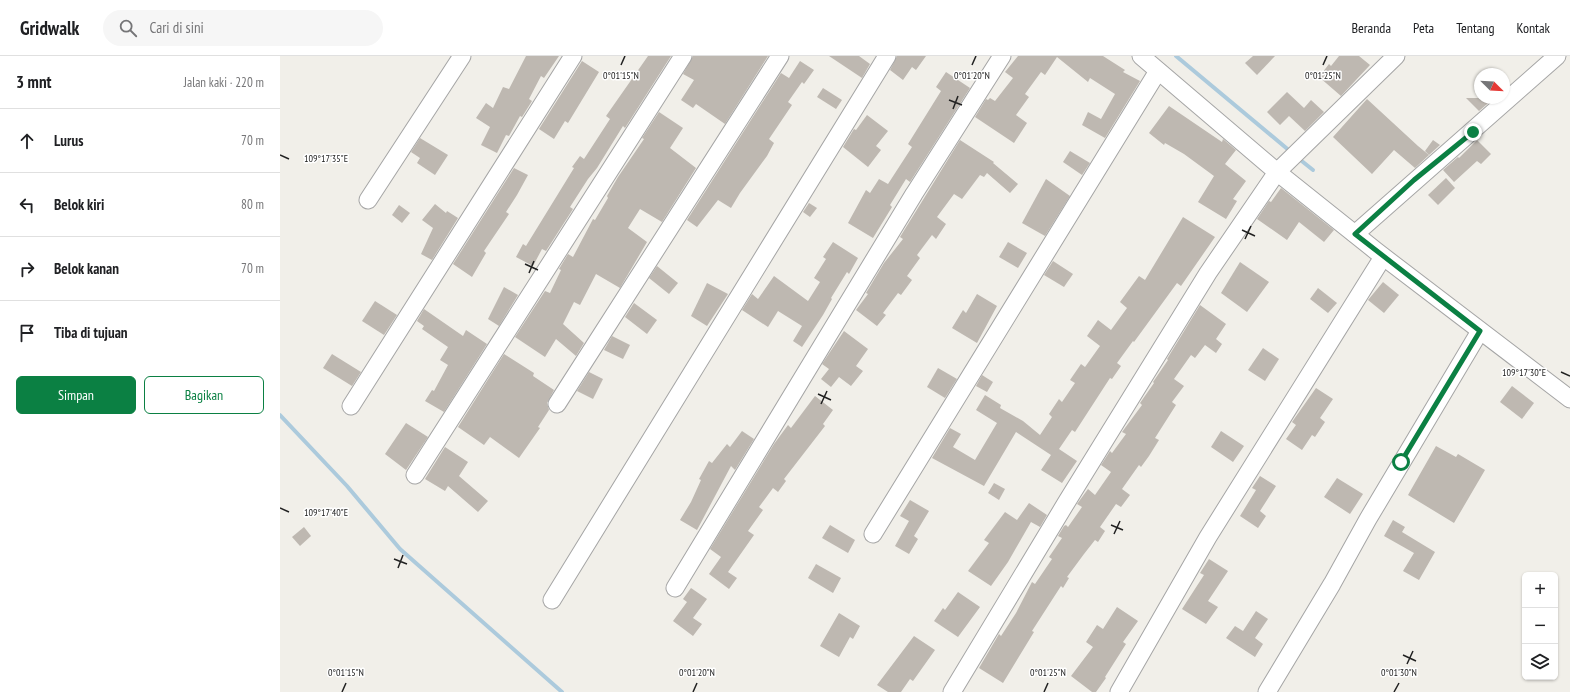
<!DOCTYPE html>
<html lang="id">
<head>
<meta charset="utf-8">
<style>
	body { margin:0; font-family:"PT Sans Narrow",sans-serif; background:#f6f6f6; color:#202124 }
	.controls { position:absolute; right:12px; bottom:12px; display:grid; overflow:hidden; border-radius:6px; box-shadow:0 1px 3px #0004 }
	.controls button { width:36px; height:36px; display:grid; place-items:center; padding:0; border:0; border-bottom:1px solid #e0e0e0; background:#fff; color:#202124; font:20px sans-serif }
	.compass { position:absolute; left:1194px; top:12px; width:36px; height:36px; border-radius:50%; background:#fff; box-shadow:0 1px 3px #0004; rotate:114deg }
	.stop { position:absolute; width:12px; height:12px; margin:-9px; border:3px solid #0b8043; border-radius:50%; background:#fff }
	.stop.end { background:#0b8043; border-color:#fff; box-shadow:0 1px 4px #0008 }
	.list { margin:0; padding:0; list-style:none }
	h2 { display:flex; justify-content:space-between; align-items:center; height:52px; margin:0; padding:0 16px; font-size:17px }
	h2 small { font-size:13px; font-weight:400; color:#757577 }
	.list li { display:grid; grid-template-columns:26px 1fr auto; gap:12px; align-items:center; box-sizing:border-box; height:64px; padding:0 16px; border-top:1px solid #e0e0e0 }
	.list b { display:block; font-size:15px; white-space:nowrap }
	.list em { font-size:13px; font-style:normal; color:#757577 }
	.actions { display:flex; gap:8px; padding:12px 16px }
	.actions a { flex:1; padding:9px 0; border:1px solid #0b8043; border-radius:6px; text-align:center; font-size:14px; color:#0b8043 }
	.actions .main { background:#0b8043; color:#fff }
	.icon { flex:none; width:22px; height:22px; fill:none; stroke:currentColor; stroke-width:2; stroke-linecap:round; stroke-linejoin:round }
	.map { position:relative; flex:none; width:1290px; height:636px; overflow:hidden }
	header { display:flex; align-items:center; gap:24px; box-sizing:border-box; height:56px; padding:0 20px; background:#fff; border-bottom:1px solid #e0e0e0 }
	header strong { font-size:19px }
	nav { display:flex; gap:22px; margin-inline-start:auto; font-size:14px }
	.search { width:280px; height:36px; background:#f6f6f6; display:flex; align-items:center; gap:10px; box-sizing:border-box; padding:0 14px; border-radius:22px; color:#757577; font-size:15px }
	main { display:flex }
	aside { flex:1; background:#fff }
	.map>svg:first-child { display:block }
</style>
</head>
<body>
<header>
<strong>Gridwalk</strong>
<div class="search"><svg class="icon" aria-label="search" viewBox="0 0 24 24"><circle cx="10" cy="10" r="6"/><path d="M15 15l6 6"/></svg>Cari di sini</div>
<nav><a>Beranda</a><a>Peta</a><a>Tentang</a><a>Kontak</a></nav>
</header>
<main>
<aside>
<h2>3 mnt<small>Jalan kaki · 220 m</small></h2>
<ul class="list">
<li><svg class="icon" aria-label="ahead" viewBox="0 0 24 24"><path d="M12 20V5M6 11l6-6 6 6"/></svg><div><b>Lurus</b></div><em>70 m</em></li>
<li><svg class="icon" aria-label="left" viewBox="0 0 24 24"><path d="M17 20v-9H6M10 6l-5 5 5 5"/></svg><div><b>Belok kiri</b></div><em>80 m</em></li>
<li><svg class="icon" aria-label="right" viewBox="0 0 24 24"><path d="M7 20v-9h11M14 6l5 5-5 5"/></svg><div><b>Belok kanan</b></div><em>70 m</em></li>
<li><svg class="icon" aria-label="arrive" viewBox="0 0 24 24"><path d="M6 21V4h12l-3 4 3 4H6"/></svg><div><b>Tiba di tujuan</b></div></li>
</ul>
<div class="actions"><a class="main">Simpan</a><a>Bagikan</a></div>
</aside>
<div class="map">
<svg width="1290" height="636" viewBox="0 0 1290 636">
	<rect width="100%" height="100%" fill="#f1efe9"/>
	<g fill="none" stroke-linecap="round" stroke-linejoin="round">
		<g stroke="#accadc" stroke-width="4">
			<polyline points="896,0 1011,96"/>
			<polyline points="1018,102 1033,114"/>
			<polyline points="0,359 67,430 120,493 282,636"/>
		</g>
	</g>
	<g fill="#beb8b1">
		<polygon points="246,0 279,0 264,22 261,20 249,43 252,45 242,61 240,60 229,80 226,79 217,97 201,89 210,71 196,62 206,47 213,52 223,31 229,33"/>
		<polygon points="368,0 391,0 345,72 343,70 317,112 308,123 290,151 293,153 266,195 262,193 253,210 236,201 243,188 246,190 294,112 292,111 300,100 304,103 330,63 326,60"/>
		<polygon points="413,0 488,0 445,68 416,48 413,52 401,44 414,24 403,18"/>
		<polygon points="549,0 579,0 590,8 582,22"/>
		<polygon points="617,0 646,0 636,14 632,11 623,24 610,14"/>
		<polygon points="738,0 823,0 845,14 843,16 860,25 825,82 802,69 808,56 821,63 835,38 810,22 808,26 777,1 765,19 761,16 745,38 749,41 736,59 747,67 734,87 695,61 706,43 708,44 710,42 715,45 733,22 725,16"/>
		<polygon points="973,0 995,0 977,19 965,7"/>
		<polygon points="1059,0 1079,0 1090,9 1061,40 1039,21 1049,8 1051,10"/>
		<polygon points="302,5 319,16 288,67 285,65 274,83 259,73"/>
		<polygon points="520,5 534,14 524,28 522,26 508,46 512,49 489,83 494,87 487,100 460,137 451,152 438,144 417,171 407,164 501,17 509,22"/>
		<polygon points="666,16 690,32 630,126 626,123 610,149 612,151 593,182 568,167 586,134 590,137 599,123 608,128 632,91 628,88 661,35 656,31"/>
		<polygon points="543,32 562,44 556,53 537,41"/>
		<polygon points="1007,36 1024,52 1031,44 1044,56 1025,75 1009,60 1000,69 987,56"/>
		<polygon points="1186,42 1214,42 1199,55"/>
		<polygon points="1087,43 1138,90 1149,99 1135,112 1114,94 1092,118 1053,81"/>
		<polygon points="889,50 942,86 943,83 956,94 945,108 966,125 953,143 957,145 946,163 918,146 934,120 904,98 885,87 884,89 869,77"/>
		<polygon points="379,56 403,72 390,92 416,112 382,166 360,153 348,172 367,186 340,232 316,218 300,249 294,246 283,268 304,287 296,300 276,283 265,301 235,281 265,235 270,237 281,214 279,213 288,198 293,201 313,163 315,164 328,142 327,140 338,121 364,83 362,82"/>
		<polygon points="587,59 608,75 596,90 601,94 588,111 563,91 574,73 576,74"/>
		<polygon points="140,82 168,99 155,119 137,107 140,102 131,96"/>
		<polygon points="680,84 714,106 713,107 738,128 730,137 707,117 704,121 700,119 682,143 674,138 657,161 666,168 656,183 652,179 637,199 640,202 627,220 632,224 621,239 618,237 603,257 606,259 597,270 576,254 588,238 586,237 604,207 623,183 620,181"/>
		<polygon points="1153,84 1160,89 1149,99 1145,95"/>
		<polygon points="1197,84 1211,98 1201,108 1197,105 1174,126 1163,114 1178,101 1179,102"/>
		<polygon points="790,95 810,107 802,119 783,106"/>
		<polygon points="234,112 248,119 237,139 226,156 229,158 204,195 206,197 192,221 173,208"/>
		<polygon points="1166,122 1175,132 1158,149 1148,139"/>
		<polygon points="766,123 790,140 765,180 742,167"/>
		<polygon points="1001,132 1054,174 1044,186 1019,166 1007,184 977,163 989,145 991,146"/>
		<polygon points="529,147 537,152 530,161 523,156"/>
		<polygon points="155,148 166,157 167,155 178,162 152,204 141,198 153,172 142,164"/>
		<polygon points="119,149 130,157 122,167 112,159"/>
		<polygon points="903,161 935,181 901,230 897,227 854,286 853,285 837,307 841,310 832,323 830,322 795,376 792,374 779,393 797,405 782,427 761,414 771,399 736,376 704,430 652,402 670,372 681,378 673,391 695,404 717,367 696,354 705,339 721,349 720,352 743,365 760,379 772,361 769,358 779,343 782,346 795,327 790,324 801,308 805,311 820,290 807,280 818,264 831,274 847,252 840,246 859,220 865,224"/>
		<polygon points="553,186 578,202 569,218 567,216 551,242 552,243 543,259 522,291 513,285 522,270 498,255 488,271 462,254 472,238 478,243 494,220 528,245 540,226 534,222 546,203 543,201"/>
		<polygon points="728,186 747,197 738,212 719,201"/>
		<polygon points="773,205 793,218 784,231 764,219"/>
		<polygon points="960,206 989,226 967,256 941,237"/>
		<polygon points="377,210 398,227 389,238 369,222"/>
		<polygon points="1103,226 1119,239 1104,257 1088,244"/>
		<polygon points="427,227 448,238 427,270 411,260"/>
		<polygon points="224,231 238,239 219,270 208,263"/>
		<polygon points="1038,232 1057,247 1048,257 1030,243"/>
		<polygon points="697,238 717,250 697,287 672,272 683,254 686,257"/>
		<polygon points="95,245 117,259 104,279 82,265"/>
		<polygon points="354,247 377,264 367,278 345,261"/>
		<polygon points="920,249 946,268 936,283 942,288 936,297 925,289 915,302 911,299 894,323 904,330 892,346 896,349 875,382 879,384 869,400 861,411 859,409 842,433 850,439 841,451 836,448 820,471 825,475 818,486 815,484 804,498 787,521 789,522 783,532 781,530 752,575 754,576 723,627 699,612 719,578 721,580 736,557 752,526 755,528 772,503 769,501 782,482 778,480 784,470 786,469 788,471 802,451 797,448 808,433 815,439 831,416 821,409 830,395 832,397 846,378 842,376 862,349 860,347 874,327 873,326 888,304 887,303"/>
		<polygon points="144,253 183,280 186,274 207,288 164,356 145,345 152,334 154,335 168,309 160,304 168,291 142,273 144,270 137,265"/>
		<polygon points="564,275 588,293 576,310 583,315 571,330 559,321 551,331 541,323 549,313 542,308"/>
		<polygon points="332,280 350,289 343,303 324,294"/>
		<polygon points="983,292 999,303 985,325 968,314"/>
		<polygon points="52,298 81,316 72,330 43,312"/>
		<polygon points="224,298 254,317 253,320 274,334 267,347 269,354 258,371 260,372 239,402 210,381 204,389 178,371"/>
		<polygon points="658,312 677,323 665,342 647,331"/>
		<polygon points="309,316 323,323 313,343 297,335"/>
		<polygon points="702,319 713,326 707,336 696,330"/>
		<polygon points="1232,330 1254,347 1242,363 1220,346"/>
		<polygon points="1036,332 1053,343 1040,362 1045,366 1035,381 1032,379 1022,394 1006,383 1016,369 1012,366"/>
		<polygon points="535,340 553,354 543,368 545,370 504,423 506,425 498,436 493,432 479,451 483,454 468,475 474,479 448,516 457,522 449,533 429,518 441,501 430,493 494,388 508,369 511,372"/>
		<polygon points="126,367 148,381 126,414 105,398"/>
		<polygon points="462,375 474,383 455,414 451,410 417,474 400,464 411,446 421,424 419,423 429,405 432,407 447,388 450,391"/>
		<polygon points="941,375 964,390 953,406 931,391"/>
		<polygon points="1156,390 1176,401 1178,398 1205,414 1174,467 1128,439"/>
		<polygon points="165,391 188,406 179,420 208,445 198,456 168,430 165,435 145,423"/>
		<polygon points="980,420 996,430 980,455 986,460 978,472 960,460 976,434 972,432"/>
		<polygon points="1057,422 1083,438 1070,458 1044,441"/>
		<polygon points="714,427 725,433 719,444 708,437"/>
		<polygon points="630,444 649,455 634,480 638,483 629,498 615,490 629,465 620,460"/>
		<polygon points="749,447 767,459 760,471 751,466 728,506 711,530 688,515 709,487 704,484 725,456 737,464"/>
		<polygon points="1113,464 1125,471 1122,476 1155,496 1139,524 1123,515 1134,497 1104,480"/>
		<polygon points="550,469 575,484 568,497 542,482"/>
		<polygon points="24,471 31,480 20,490 12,481"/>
		<polygon points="929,503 948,515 928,545 938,551 926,568 902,553 924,519 920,517"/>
		<polygon points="536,508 561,522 553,537 528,522"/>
		<polygon points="411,532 427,543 413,562 422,568 413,580 393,565 407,546 403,543"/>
		<polygon points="678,536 700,551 678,581 654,565 663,552 665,554"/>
		<polygon points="837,551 858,565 843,586 846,588 825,621 826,622 816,636 812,636 791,620 813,591 806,586 817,569 823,573"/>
		<polygon points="976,555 988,563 975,582 983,588 975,601 946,582 955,570 963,575"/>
		<polygon points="559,557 580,570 573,583 570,581 559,601 540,590"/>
		<polygon points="634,580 655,594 633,625 630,623 621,636 608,636 597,629"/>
	</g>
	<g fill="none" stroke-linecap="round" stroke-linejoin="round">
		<defs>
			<g id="minor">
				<polyline points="861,0 997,116 1096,195 1290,343"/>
				<polyline points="88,144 182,0"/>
				<polyline points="1075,178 1277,0"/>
				<polyline points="277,348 500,0"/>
				<polyline points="71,350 293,0"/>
				<polyline points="135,419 403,0"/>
				<polyline points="593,478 878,15"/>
				<polyline points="395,532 634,138 722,0"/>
				<polyline points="272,544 607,0"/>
				<polyline points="672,636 786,447 928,217 997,116 1116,0"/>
				<polyline points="839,636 928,481 1103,201"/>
				<polyline points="987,636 1052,528 1088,463 1200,275"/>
			</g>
		</defs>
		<use href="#minor" stroke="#a5a5a5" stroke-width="19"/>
		<use href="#minor" stroke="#fff" stroke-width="17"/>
	</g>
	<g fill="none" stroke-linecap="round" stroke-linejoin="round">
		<polyline stroke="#0b8043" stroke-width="5" points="1121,406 1200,275 1075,178 1134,124 1193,76"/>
	</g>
	<path fill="none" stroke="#212121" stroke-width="1.5" d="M341 9 345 0M692 9 696 0M1043 9 1047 0M669 44 682 49M673 53 678 40M0 99 9 103M962 174 975 180M965 183 971 170M245 208 258 214M249 217 254 205M1281 316 1290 320M538 338 551 344M541 348 547 335M0 452 9 456M831 469 843 474M834 478 840 465M114 503 127 508M118 512 123 499M1123 599 1136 605M1127 608 1133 595M62 636 66 627M413 636 417 627M764 636 768 627M1114 636 1119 627"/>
	<g font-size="10" text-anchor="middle" fill="#212121" stroke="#fff" stroke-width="3" stroke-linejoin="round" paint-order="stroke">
		<text x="341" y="23">0°01'15"N</text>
		<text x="692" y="23">0°01'20"N</text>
		<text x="1043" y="23">0°01'25"N</text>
		<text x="46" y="106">109°17'35"E</text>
		<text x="1244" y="320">109°17'30"E</text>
		<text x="46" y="460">109°17'40"E</text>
		<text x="66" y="620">0°01'15"N</text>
		<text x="417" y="620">0°01'20"N</text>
		<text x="768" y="620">0°01'25"N</text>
		<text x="1119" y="620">0°01'30"N</text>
	</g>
</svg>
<div class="controls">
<button>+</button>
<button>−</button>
<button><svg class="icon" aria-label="layers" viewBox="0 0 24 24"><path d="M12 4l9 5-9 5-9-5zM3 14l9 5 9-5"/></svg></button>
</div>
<svg class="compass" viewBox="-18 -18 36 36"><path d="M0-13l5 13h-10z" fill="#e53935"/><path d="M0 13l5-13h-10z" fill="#757577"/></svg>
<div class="stop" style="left:1121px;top:406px"></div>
<div class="stop end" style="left:1193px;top:76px"></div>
</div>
</main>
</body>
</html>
